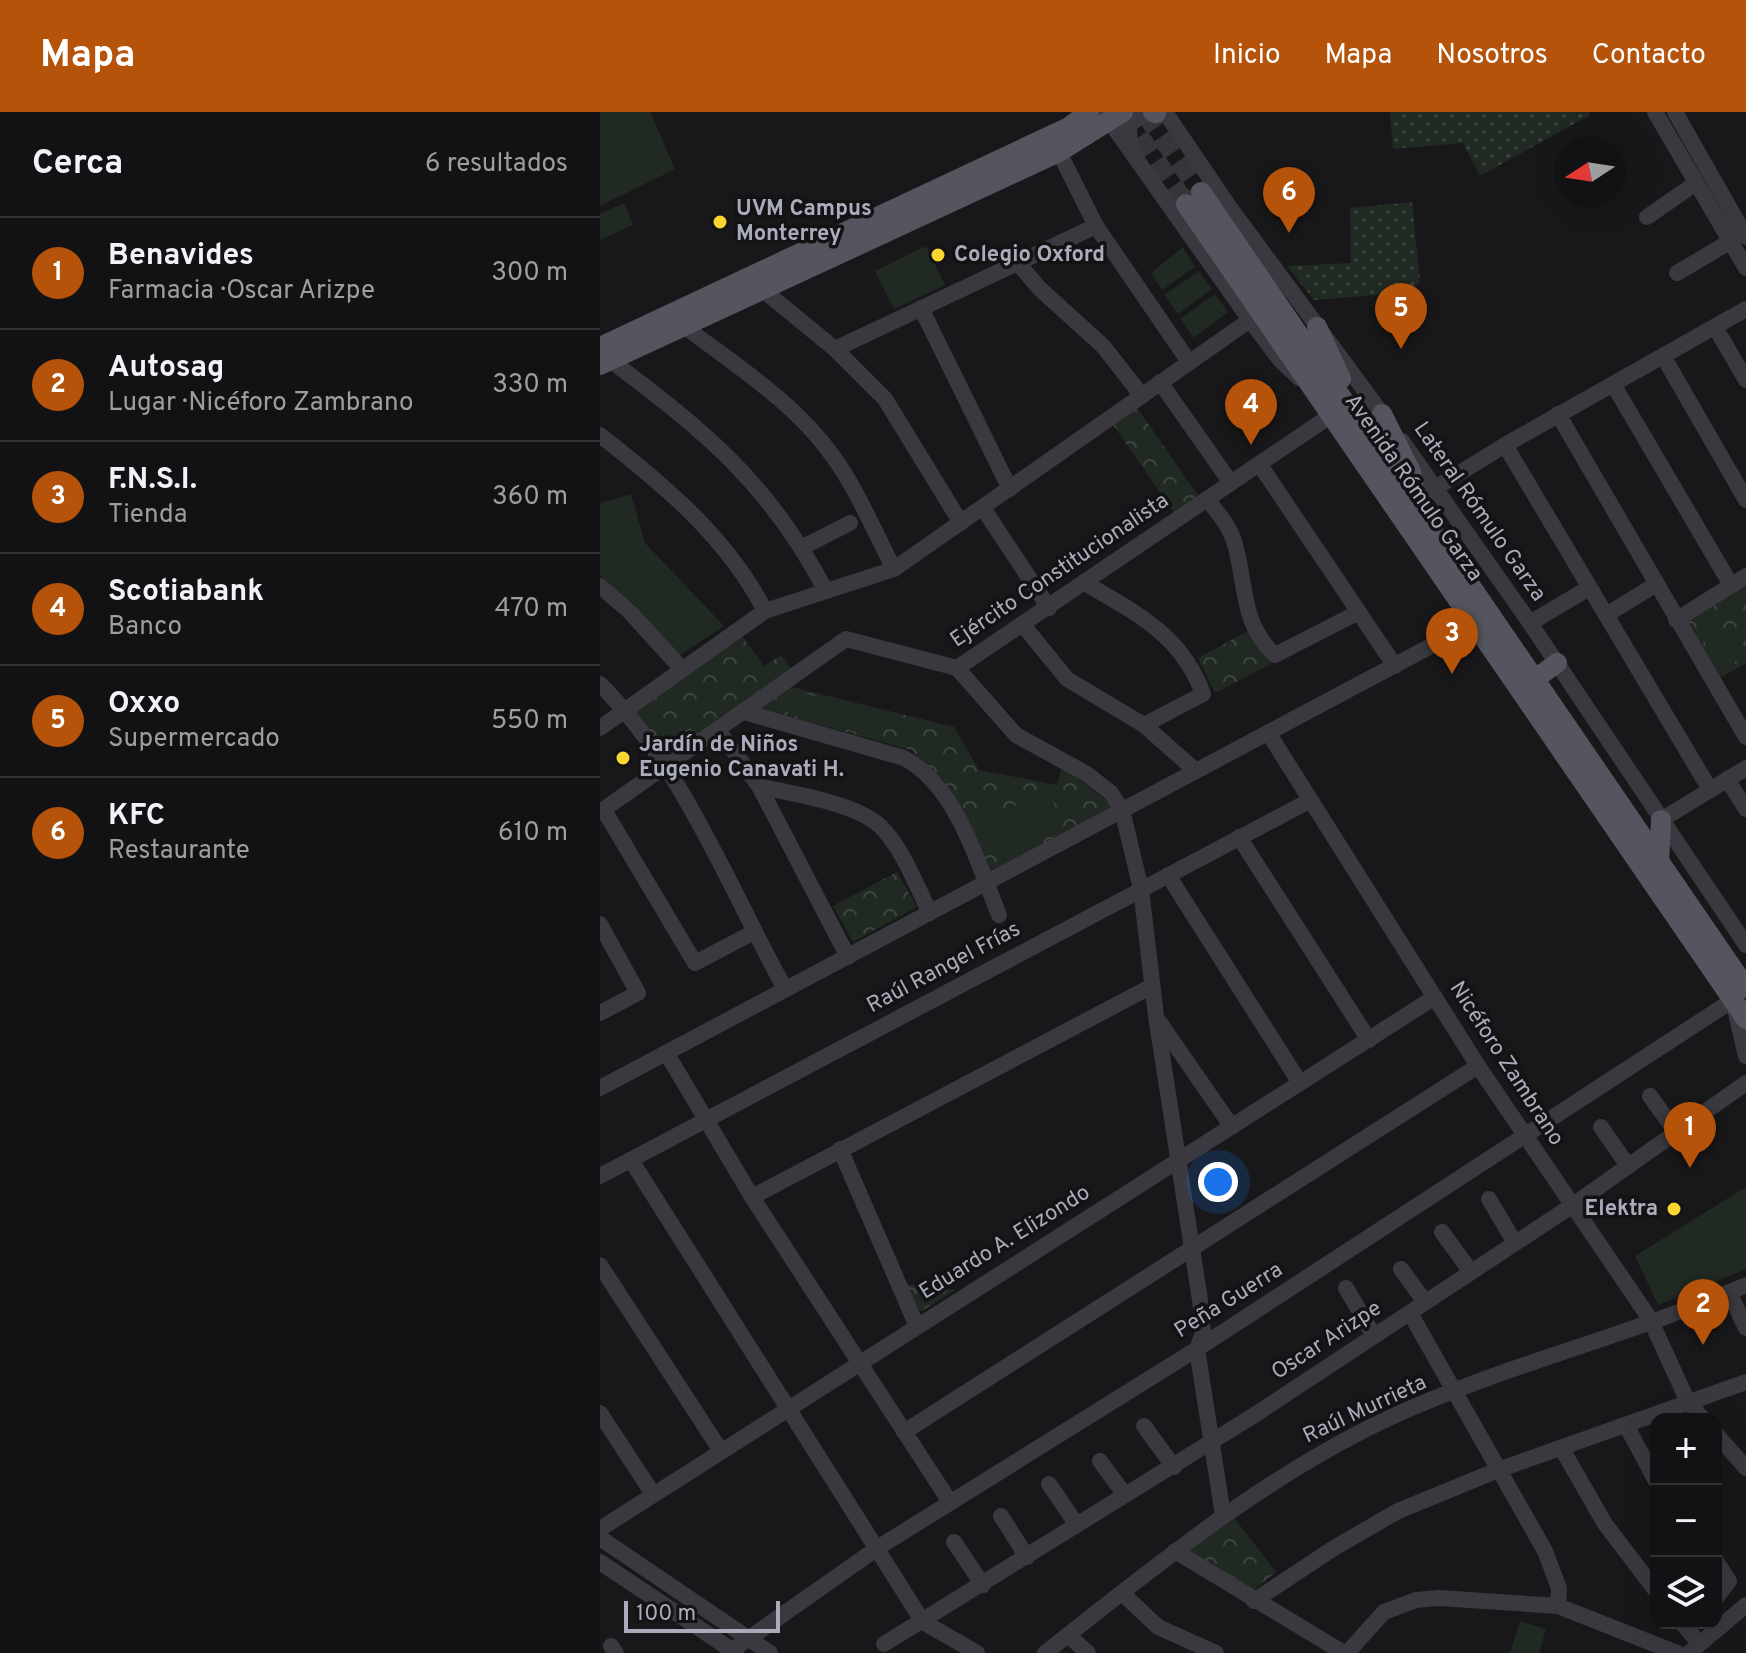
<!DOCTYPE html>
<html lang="es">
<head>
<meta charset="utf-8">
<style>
	body { margin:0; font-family:Overpass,sans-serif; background:#1f2022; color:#f1f3f6 }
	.controls { position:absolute; right:24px; bottom:24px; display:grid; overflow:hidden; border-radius:16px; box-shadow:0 8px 32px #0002 }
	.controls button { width:72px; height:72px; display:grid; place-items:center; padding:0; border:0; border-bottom:2px solid #313234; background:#121214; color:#f1f3f6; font:40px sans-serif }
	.compass { position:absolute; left:954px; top:24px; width:72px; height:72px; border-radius:50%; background:#121214; box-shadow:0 8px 32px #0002; rotate:258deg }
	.scale { position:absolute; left:24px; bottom:20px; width:156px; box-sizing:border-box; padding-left:8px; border:4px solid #aaacbb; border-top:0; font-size:22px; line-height:28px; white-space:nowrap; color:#aaacbb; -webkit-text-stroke:6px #131315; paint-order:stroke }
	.you { position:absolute; left:618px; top:1070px; width:28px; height:28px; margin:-20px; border:6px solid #fff; border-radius:50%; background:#1a73e8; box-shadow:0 0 0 12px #1a73e833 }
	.badge { display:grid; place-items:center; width:52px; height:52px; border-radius:50%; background:#b45309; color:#fff; font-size:26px; font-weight:700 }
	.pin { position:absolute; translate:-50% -66px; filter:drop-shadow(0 2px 4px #0008) }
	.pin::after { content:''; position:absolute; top:42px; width:28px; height:24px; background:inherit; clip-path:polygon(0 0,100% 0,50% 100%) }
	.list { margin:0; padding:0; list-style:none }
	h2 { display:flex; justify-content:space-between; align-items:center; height:104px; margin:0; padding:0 32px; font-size:34px }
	h2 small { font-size:26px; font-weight:400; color:#9c9ea0 }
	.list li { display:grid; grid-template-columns:52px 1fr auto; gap:24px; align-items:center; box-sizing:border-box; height:112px; padding:0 32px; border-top:2px solid #313234 }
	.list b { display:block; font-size:30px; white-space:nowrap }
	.list p { margin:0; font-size:26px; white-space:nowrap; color:#9c9ea0 }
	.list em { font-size:26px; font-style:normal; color:#9c9ea0 }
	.icon { flex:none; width:44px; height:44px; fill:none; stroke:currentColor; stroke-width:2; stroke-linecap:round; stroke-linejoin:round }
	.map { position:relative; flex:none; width:1146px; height:1541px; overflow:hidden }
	header { display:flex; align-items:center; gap:48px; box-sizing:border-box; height:112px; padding:0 40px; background:#b45309; color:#fff }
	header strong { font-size:38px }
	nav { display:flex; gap:44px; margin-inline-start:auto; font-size:28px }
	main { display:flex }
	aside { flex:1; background:#121214 }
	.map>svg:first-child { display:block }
</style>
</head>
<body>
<header>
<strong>Mapa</strong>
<nav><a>Inicio</a><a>Mapa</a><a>Nosotros</a><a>Contacto</a></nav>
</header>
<main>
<aside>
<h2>Cerca<small>6 resultados</small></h2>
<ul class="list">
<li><span class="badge">1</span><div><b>Benavides</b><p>Farmacia · Oscar Arizpe</p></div><em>300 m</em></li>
<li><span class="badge">2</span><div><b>Autosag</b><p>Lugar · Nicéforo Zambrano</p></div><em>330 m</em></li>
<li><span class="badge">3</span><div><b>F.N.S.I.</b><p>Tienda</p></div><em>360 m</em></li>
<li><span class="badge">4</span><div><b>Scotiabank</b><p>Banco</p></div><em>470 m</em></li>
<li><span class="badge">5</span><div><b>Oxxo</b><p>Supermercado</p></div><em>550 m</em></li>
<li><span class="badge">6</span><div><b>KFC</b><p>Restaurante</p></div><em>610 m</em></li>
</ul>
</aside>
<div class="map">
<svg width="1146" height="1541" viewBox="0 0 1146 1541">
	<defs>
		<pattern id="grass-dots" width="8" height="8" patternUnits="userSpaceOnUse" patternTransform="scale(2)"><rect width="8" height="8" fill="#202922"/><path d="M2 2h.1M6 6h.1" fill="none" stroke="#3e4540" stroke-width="1.8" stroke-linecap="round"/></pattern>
		<pattern id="park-crowns" width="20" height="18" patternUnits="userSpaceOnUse" patternTransform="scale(2)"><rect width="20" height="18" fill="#202922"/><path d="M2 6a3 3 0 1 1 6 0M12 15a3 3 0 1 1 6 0" fill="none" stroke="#3e4540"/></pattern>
	</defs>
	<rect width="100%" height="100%" fill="#18181a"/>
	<g fill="url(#grass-dots)">
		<polygon points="790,0 989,0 990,3 880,64 863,31 793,37"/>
		<polygon points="812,90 820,169 812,180 714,188 687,154 751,151 750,96"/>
	</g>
	<g fill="url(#park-crowns)">
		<polygon points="536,294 599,385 574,401 512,311"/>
		<polygon points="1146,470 1146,551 1120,566 1085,506"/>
		<polygon points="650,518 671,552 615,581 598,546"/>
		<polygon points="139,520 164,554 181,543 193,559 65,648 30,594"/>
		<polygon points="192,575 354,615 379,658 457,673 462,654 516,696 390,759 343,667 311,638 158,596"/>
		<polygon points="297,760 317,795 253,830 233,794"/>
		<polygon points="304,1172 355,1178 322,1199 316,1198"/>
		<polygon points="635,1407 676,1460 650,1481 584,1441"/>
	</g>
	<g fill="#202922">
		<polygon points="0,0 50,0 75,57 0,94"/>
		<polygon points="24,91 33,113 0,128 0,102"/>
		<polygon points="326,134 345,173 294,197 275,159"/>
		<polygon points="583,135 595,155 562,178 551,161"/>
		<polygon points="599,159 612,177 578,202 564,183"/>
		<polygon points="615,182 628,200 594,226 580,207"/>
		<polygon points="31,382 45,431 124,514 77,545 36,494 0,464 0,391"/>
		<polygon points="1118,509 1139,547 1120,558 1099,520"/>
		<polygon points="194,579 241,591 236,614 188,602"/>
		<polygon points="244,590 285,601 280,626 237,615"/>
		<polygon points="439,681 450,683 459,703 457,714 398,742 385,741 376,722 380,711"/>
		<polygon points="1146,1075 1146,1157 1058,1193 1035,1144"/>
		<polygon points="920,1509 946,1517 939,1541 910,1541"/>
	</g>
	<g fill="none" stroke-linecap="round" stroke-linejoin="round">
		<g stroke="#35363a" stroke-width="20" stroke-dasharray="20 10" stroke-linecap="butt">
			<polyline points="522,0 586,92"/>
			<polyline points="544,0 601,80"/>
		</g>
		<g stroke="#39393f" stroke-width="16">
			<polyline points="503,0 650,208 680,248 699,266"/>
			<polyline points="565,0 628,93 788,310"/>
			<polyline points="1055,0 1146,156"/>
			<polyline points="1075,0 1146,125"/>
			<polyline points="530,36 529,13 546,0"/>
			<polyline points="459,40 496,114 589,250"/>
			<polyline points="1047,105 1096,71"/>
			<polyline points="417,150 440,177 503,234 542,284"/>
			<polyline points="1077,161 1131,129"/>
			<polyline points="163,178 235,237 285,287 361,411"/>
			<polyline points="321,196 410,377"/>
			<path d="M84 214C136 254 193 289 232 343 257 377 274 419 294 457"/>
			<polyline points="1115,215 1146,268"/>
			<polyline points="235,237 496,114"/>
			<polyline points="1063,244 1146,388"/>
			<path d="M10 248C106 320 169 371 226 479"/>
			<polyline points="560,270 631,371"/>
			<polyline points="1013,272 1131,473"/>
			<polyline points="958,302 1146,625"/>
			<path d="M0 323C64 373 127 425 165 499"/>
			<polyline points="802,329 930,511 1146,833"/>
			<polyline points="905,333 1109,676"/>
			<polyline points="660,353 795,554"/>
			<path d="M607 387C617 400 629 413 634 429 647 472 640 511 675 543L759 500"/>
			<polyline points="817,392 837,375 905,333 1146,197"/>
			<polyline points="383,396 449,496"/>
			<polyline points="203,435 250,411"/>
			<path d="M485 471C536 501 582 523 603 582L544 613"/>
			<polyline points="0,474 30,500 81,556"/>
			<polyline points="1006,503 1055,473"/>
			<polyline points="1076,508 1146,464"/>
			<polyline points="930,511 989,476"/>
			<polyline points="423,513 467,567 544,613 596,659"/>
			<polyline points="357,556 416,623 487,662 511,681 522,698 541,777 556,904 600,1188 603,1221 597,1237 623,1403"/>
			<path d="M0 572C83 655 129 775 185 877"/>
			<path d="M144 600 304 646C357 674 378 752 399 803"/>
			<polyline points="0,616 165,499 294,457 650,208"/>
			<polyline points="118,618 159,674 248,845"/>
			<polyline points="669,622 878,954 1050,1207 1088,1290 1103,1307"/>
			<polyline points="1127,667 1146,697"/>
			<path d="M159 674C192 682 257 691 281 715 303 737 316 773 330 801"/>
			<polyline points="4,698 95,851 154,820"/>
			<polyline points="0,700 246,527 357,556 733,302"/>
			<polyline points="1061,708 1146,656"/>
			<polyline points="639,725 769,928"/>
			<polyline points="568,763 700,971"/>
			<polyline points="0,812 38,881 0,901"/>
			<polyline points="560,911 632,1015"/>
			<polyline points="67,942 152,1085 350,1390"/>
			<polyline points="0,976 876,510"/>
			<polyline points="1050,984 1076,1020"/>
			<polyline points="1001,1015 1028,1054"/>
			<polyline points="240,1037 316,1212"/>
			<polyline points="31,1048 323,1510 377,1541"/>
			<polyline points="0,1064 709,689"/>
			<polyline points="152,1085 552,874"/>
			<polyline points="889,1087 915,1131"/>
			<polyline points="842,1120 871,1160"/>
			<polyline points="0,1153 121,1339"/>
			<polyline points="801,1157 825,1190"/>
			<polyline points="746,1176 774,1224"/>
			<polyline points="1129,1180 1146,1216"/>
			<polyline points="810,1201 945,1439 959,1476 958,1494"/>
			<polyline points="0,1301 53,1382"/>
			<polyline points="1026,1313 1056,1369"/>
			<polyline points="544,1314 574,1355"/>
			<polyline points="304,1320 878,954"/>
			<polyline points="1116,1322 1146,1356"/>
			<polyline points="962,1337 1005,1412 1056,1479"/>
			<polyline points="500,1349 525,1383"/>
			<polyline points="449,1372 477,1413"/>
			<polyline points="401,1404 427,1445"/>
			<polyline points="0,1417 835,885"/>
			<polyline points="0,1426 170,1541"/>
			<polyline points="354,1430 383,1473"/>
			<polyline points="575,1439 744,1541"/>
			<polyline points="1116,1449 1129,1469 1116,1486"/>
			<polyline points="0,1450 136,1541"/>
			<polyline points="522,1481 558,1515 616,1541"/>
			<polyline points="654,1489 734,1436 798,1399 898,1358 1146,1270"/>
			<polyline points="1082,1511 1099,1531"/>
			<polyline points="468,1523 488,1541"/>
			<polyline points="284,1532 653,1304 973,1093 1146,971"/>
			<polyline points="11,1534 16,1541"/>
			<polyline points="128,1541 279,1435 597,1237 1133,888 1146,944"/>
			<path d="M445 1541C557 1453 669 1360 800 1301 912 1251 1034 1222 1146 1173"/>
			<polyline points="747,1541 784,1500 816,1488 839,1486 958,1494 1077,1541"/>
			<polyline points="1089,1541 1146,1493"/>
		</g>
		<g stroke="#55555f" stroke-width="20">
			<polyline points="553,0 556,1"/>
			<polyline points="601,80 1146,876"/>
			<polyline points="586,92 1146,907"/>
			<polyline points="717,215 741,267"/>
			<polyline points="0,235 469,15 489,0"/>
			<polyline points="0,253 459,40 523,0"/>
			<polyline points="782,302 811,360 815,383"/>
			<polyline points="935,567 957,551"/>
			<polyline points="1059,750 1061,708"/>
		</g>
	</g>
	<g fill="#fad630" stroke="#131315" stroke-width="3">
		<circle cx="120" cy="110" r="8"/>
		<circle cx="338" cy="143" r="8"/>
		<circle cx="23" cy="646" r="8"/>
		<circle cx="1074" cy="1097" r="8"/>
	</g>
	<g text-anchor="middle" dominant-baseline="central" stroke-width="7" stroke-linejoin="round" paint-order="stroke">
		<g font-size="22" font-weight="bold" fill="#aaacbb" stroke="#131315" text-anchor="start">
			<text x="136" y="97">UVM Campus<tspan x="136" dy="25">Monterrey</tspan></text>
			<text x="354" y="143">Colegio Oxford</text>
			<text x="39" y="633">Jardín de Niños<tspan x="39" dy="25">Eugenio Canavati H.</tspan></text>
			<text x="1058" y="1097" text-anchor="end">Elektra</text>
		</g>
		<g font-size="22" fill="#aaacbb" stroke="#131315">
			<text transform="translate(813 376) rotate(55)">Avenida Rómulo Garza</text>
			<text transform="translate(879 400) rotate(55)">Lateral Rómulo Garza</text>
			<text transform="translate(460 459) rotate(-34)">Ejército Constitucionalista</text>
			<text transform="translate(344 856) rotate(-28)">Raúl Rangel Frías</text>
			<text transform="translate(906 952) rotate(57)">Nicéforo Zambrano</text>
			<text transform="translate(405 1131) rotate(-32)">Eduardo A. Elizondo</text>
			<text transform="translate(629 1189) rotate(-32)">Peña Guerra</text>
			<text transform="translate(727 1229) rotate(-33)">Oscar Arizpe</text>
			<text transform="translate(765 1298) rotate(-25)">Raúl Murrieta</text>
		</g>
	</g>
</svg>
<div class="controls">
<button>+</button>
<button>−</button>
<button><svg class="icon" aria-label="layers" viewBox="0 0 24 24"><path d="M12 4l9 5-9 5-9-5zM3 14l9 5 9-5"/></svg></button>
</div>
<svg class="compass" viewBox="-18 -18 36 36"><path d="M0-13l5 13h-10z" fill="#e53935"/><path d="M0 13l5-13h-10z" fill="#9c9ea0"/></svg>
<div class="scale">100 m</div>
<div class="you"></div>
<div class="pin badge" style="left:1090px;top:1056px">1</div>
<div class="pin badge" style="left:1103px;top:1233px">2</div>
<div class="pin badge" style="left:852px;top:562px">3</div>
<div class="pin badge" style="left:651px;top:333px">4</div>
<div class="pin badge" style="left:801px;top:237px">5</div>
<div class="pin badge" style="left:689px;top:121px">6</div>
</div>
</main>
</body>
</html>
